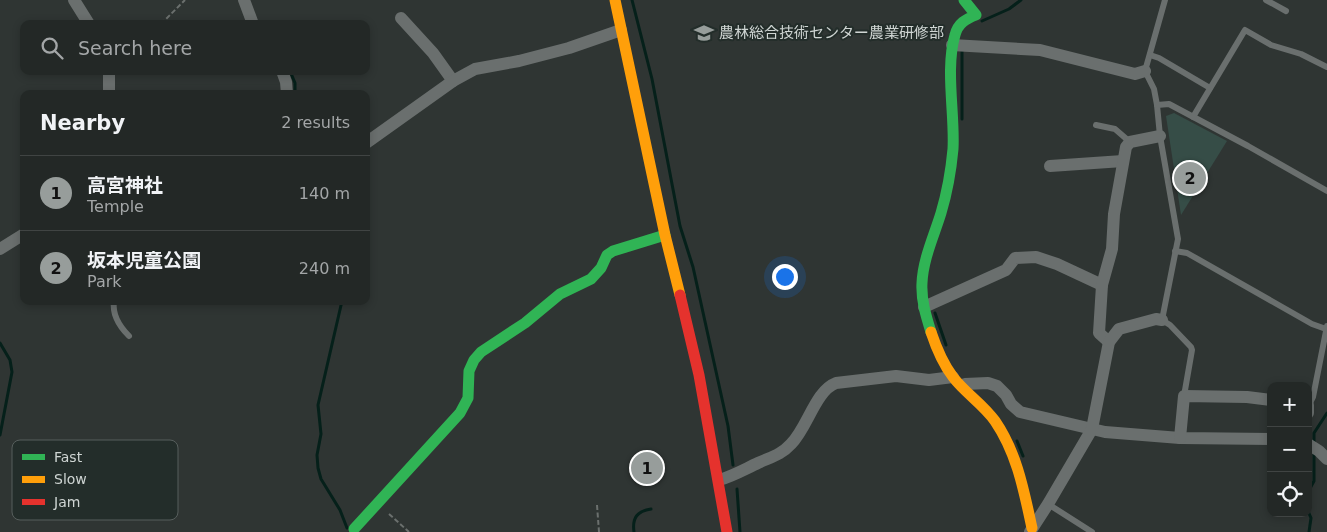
<!DOCTYPE html>
<html lang="en">
<head>
<meta charset="utf-8">
<style>
	body { margin:0; font-family:"DejaVu Sans","Noto Sans JP",sans-serif; background:#2f3432; color:#f1f3f6 }
	.controls { position:absolute; right:15px; bottom:15px; display:grid; overflow:hidden; border-radius:10px; box-shadow:0 2px 8px #0003 }
	.controls button { width:45px; height:45px; display:grid; place-items:center; padding:0; border:0; border-bottom:1px solid #404443; background:#232826; color:#f1f3f6; font:25px sans-serif }
	.you { position:absolute; left:784px; top:276px; width:18px; height:18px; margin:-12px; border:4px solid #fff; border-radius:50%; background:#1a73e8; box-shadow:0 0 0 8px #1a73e833 }
	.badge { display:grid; place-items:center; width:32px; height:32px; border-radius:50%; background:#979d9b; color:#111; font-size:16px; font-weight:700 }
	.pin { position:absolute; translate:-50% -50%; border:2px solid #fff; box-shadow:0 1px 5px #0006 }
	.list { margin:0; padding:0; list-style:none }
	h2 { display:flex; justify-content:space-between; align-items:center; height:65px; margin:0; padding:0 20px; font-size:21px }
	h2 small { font-size:16px; font-weight:400; color:#a3a6a7 }
	.list li { display:grid; grid-template-columns:32px 1fr auto; gap:15px; align-items:center; box-sizing:border-box; height:75px; padding:0 20px; border-top:1px solid #404443 }
	.list b { display:block; font-size:19px; white-space:nowrap }
	.list p { margin:0; font-size:16px; white-space:nowrap; color:#a3a6a7 }
	.list em { font-size:16px; font-style:normal; color:#a3a6a7 }
	.icon { flex:none; width:28px; height:28px; fill:none; stroke:currentColor; stroke-width:2; stroke-linecap:round; stroke-linejoin:round }
	.map { position:relative; flex:none; width:1327px; height:532px; overflow:hidden }
	.search { position:absolute; background:#232826; box-shadow:0 2px 8px #0003; left:20px; top:20px; width:350px; height:55px; display:flex; align-items:center; gap:12px; box-sizing:border-box; padding:0 18px; border-radius:10px; color:#a3a6a7; font-size:19px }
	.panel { position:absolute; background:#232826; box-shadow:0 2px 8px #0003; left:20px; top:90px; width:350px; height:215px; border-radius:10px }
	.map>svg:first-child { display:block }
</style>
</head>
<body>
<div class="map">
<svg width="1327" height="532" viewBox="0 0 1327 532">
	<rect width="100%" height="100%" fill="#2f3533"/>
	<polygon fill="#364d47" points="1174,113 1227,141 1181,215 1166,116"/>
	<g fill="none" stroke-linecap="round" stroke-linejoin="round">
		<g stroke="#05201a" stroke-width="3">
			<polyline points="632,0 652,79 680,226 693,267 728,426 733,465"/>
			<polyline points="982,21 1009,9 1021,0"/>
			<polyline points="290,71 295,83 295,94"/>
			<polyline points="962,119 962,50"/>
			<polyline points="342,301 318,405 321,434 317,455 318,468 321,479 340,510 347,528"/>
			<polyline points="935,313 946,345"/>
			<polyline points="0,343 10,360 12,372 0,435"/>
			<polyline points="1017,441 1023,456"/>
			<polyline points="1314,444 1314,433 1327,413"/>
			<polyline points="737,489 740,532"/>
			<polyline points="1308,492 1314,481 1314,453"/>
			<polyline points="1308,511 1311,518 1309,532"/>
			<path d="M634 532C632 518 637 511 651 509"/>
		</g>
		<g stroke="#6b706e" stroke-width="2" stroke-dasharray="5 2.5" stroke-linecap="butt">
			<polyline points="161,24 185,0"/>
			<polyline points="597,505 599,532"/>
			<polyline points="389,514 409,532"/>
		</g>
		<g stroke="#6a6f6e" stroke-width="6">
			<polyline points="1165,0 1145,71 1154,89 1157,105 1160,136 1178,239 1162,320 1170,325 1191,347 1192,350 1184,396"/>
			<polyline points="1266,0 1286,11"/>
			<polyline points="1150,55 1159,58 1210,88"/>
			<polyline points="1157,105 1169,104 1248,146 1327,191"/>
			<polyline points="1193,117 1245,30 1271,45 1301,54 1327,67"/>
			<polyline points="1096,125 1115,129 1130,142"/>
			<polyline points="1175,251 1187,253 1312,324 1326,329"/>
			<path d="M114 301C112 315 120 327 129 336"/>
			<polyline points="1309,405 1313,397 1327,326"/>
			<polyline points="1048,504 1092,532"/>
		</g>
		<g stroke="#6a6f6e" stroke-width="12">
			<polyline points="74,0 89,24"/>
			<polyline points="244,0 253,24"/>
			<polyline points="401,18 433,53 453,81"/>
			<polyline points="952,45 1040,50 1135,74 1145,71"/>
			<polyline points="109,71 109,94"/>
			<polyline points="282,71 286,82 287,94"/>
			<polyline points="366,143 453,81 475,69 519,61 569,48 621,30"/>
			<polyline points="1050,166 1123,161"/>
			<polyline points="0,249 24,234"/>
			<polyline points="924,307 1006,270 1015,258 1036,257 1057,264 1102,285"/>
			<polyline points="1109,342 1099,333 1102,285 1112,249 1114,214 1126,147 1130,142 1160,136"/>
			<polyline points="963,387 965,384 988,383 997,386 1006,395 1011,404 1020,412 1105,432 1180,438 1271,439"/>
			<polyline points="1308,405 1308,413"/>
			<polyline points="1180,438 1184,396 1247,397 1271,400"/>
			<polyline points="1308,444 1319,451 1327,459"/>
			<path d="M719 480C733 476 745 469 758 463 771 457 781 455 791 444 808 427 815 391 836 383L896 376 929 380 953 377"/>
			<polyline points="1030,532 1048,504 1092,429 1109,342 1119,329 1156,319 1162,320"/>
		</g>
		<g stroke="#30b455" stroke-width="11">
			<path d="M931 332C926 316 921 300 922 283 923 259 934 236 941 213 947 193 951 171 953 149 955 114 945 69 955 35 958 23 966 19 976 15L964 0"/>
			<polyline points="354,529 460,413 468,398 469,371 474,360 481,352 525,323 560,294 591,279 601,268 607,255 613,251 665,235"/>
		</g>
		<g stroke="#ff9f0a" stroke-width="11">
			<polyline points="615,0 665,235 680,295"/>
			<path d="M931 332C936 347 943 364 953 377 965 393 983 404 995 421 1017 453 1024 491 1032 528"/>
		</g>
		<polyline stroke="#e5322d" stroke-width="11" points="680,295 699,375 727,532"/>
	</g>
	<defs>
		<symbol id="university-bare" viewBox="-9 -9 18 18"><path d="M0-5L7-2L0 1L-7-2ZM-4 1L0 2.5L4 1V4Q0 6-4 4Z" fill="#979d9b" stroke="#232d2a" stroke-width="2.5" paint-order="stroke"/></symbol>
	</defs>
	<g fill-rule="evenodd">
		<use href="#university-bare" x="690" y="19" width="28" height="28"/>
	</g>
	<g text-anchor="middle" dominant-baseline="central" stroke-width="4" stroke-linejoin="round" paint-order="stroke">
		<g font-size="15" fill="#cfd5d3" stroke="#232d2a" text-anchor="start">
			<text x="719" y="33">農林総合技術センター農業研修部</text>
		</g>
	</g>
	<rect x="12" y="440" width="166" height="80" rx="8" fill="#232d2a" stroke="#575f5d" stroke-width="1"/>
	<rect x="22" y="454" width="23" height="6" fill="#30b455"/>
	<rect x="22" y="476" width="23" height="7" fill="#ff9f0a"/>
	<rect x="22" y="499" width="23" height="6" fill="#e5322d"/>
	<g font-size="14" fill="#cfd5d3">
		<text x="54" y="462">Fast</text>
		<text x="54" y="484">Slow</text>
		<text x="54" y="507">Jam</text>
	</g>
</svg>
<div class="controls">
<button>+</button>
<button>−</button>
<button><svg class="icon" aria-label="locate" viewBox="0 0 24 24"><circle cx="12" cy="12" r="6"/><path d="M12 2v4M12 18v4M2 12h4M18 12h4"/></svg></button>
</div>
<div class="you"></div>
<div class="pin badge" style="left:647px;top:468px">1</div>
<div class="pin badge" style="left:1190px;top:178px">2</div>
<div class="search"><svg class="icon" aria-label="search" viewBox="0 0 24 24"><circle cx="10" cy="10" r="6"/><path d="M15 15l6 6"/></svg>Search here</div>
<section class="panel">
<h2>Nearby<small>2 results</small></h2>
<ul class="list">
<li><span class="badge">1</span><div><b>高宮神社</b><p>Temple</p></div><em>140 m</em></li>
<li><span class="badge">2</span><div><b>坂本児童公園</b><p>Park</p></div><em>240 m</em></li>
</ul>
</section>
</div>
</body>
</html>
